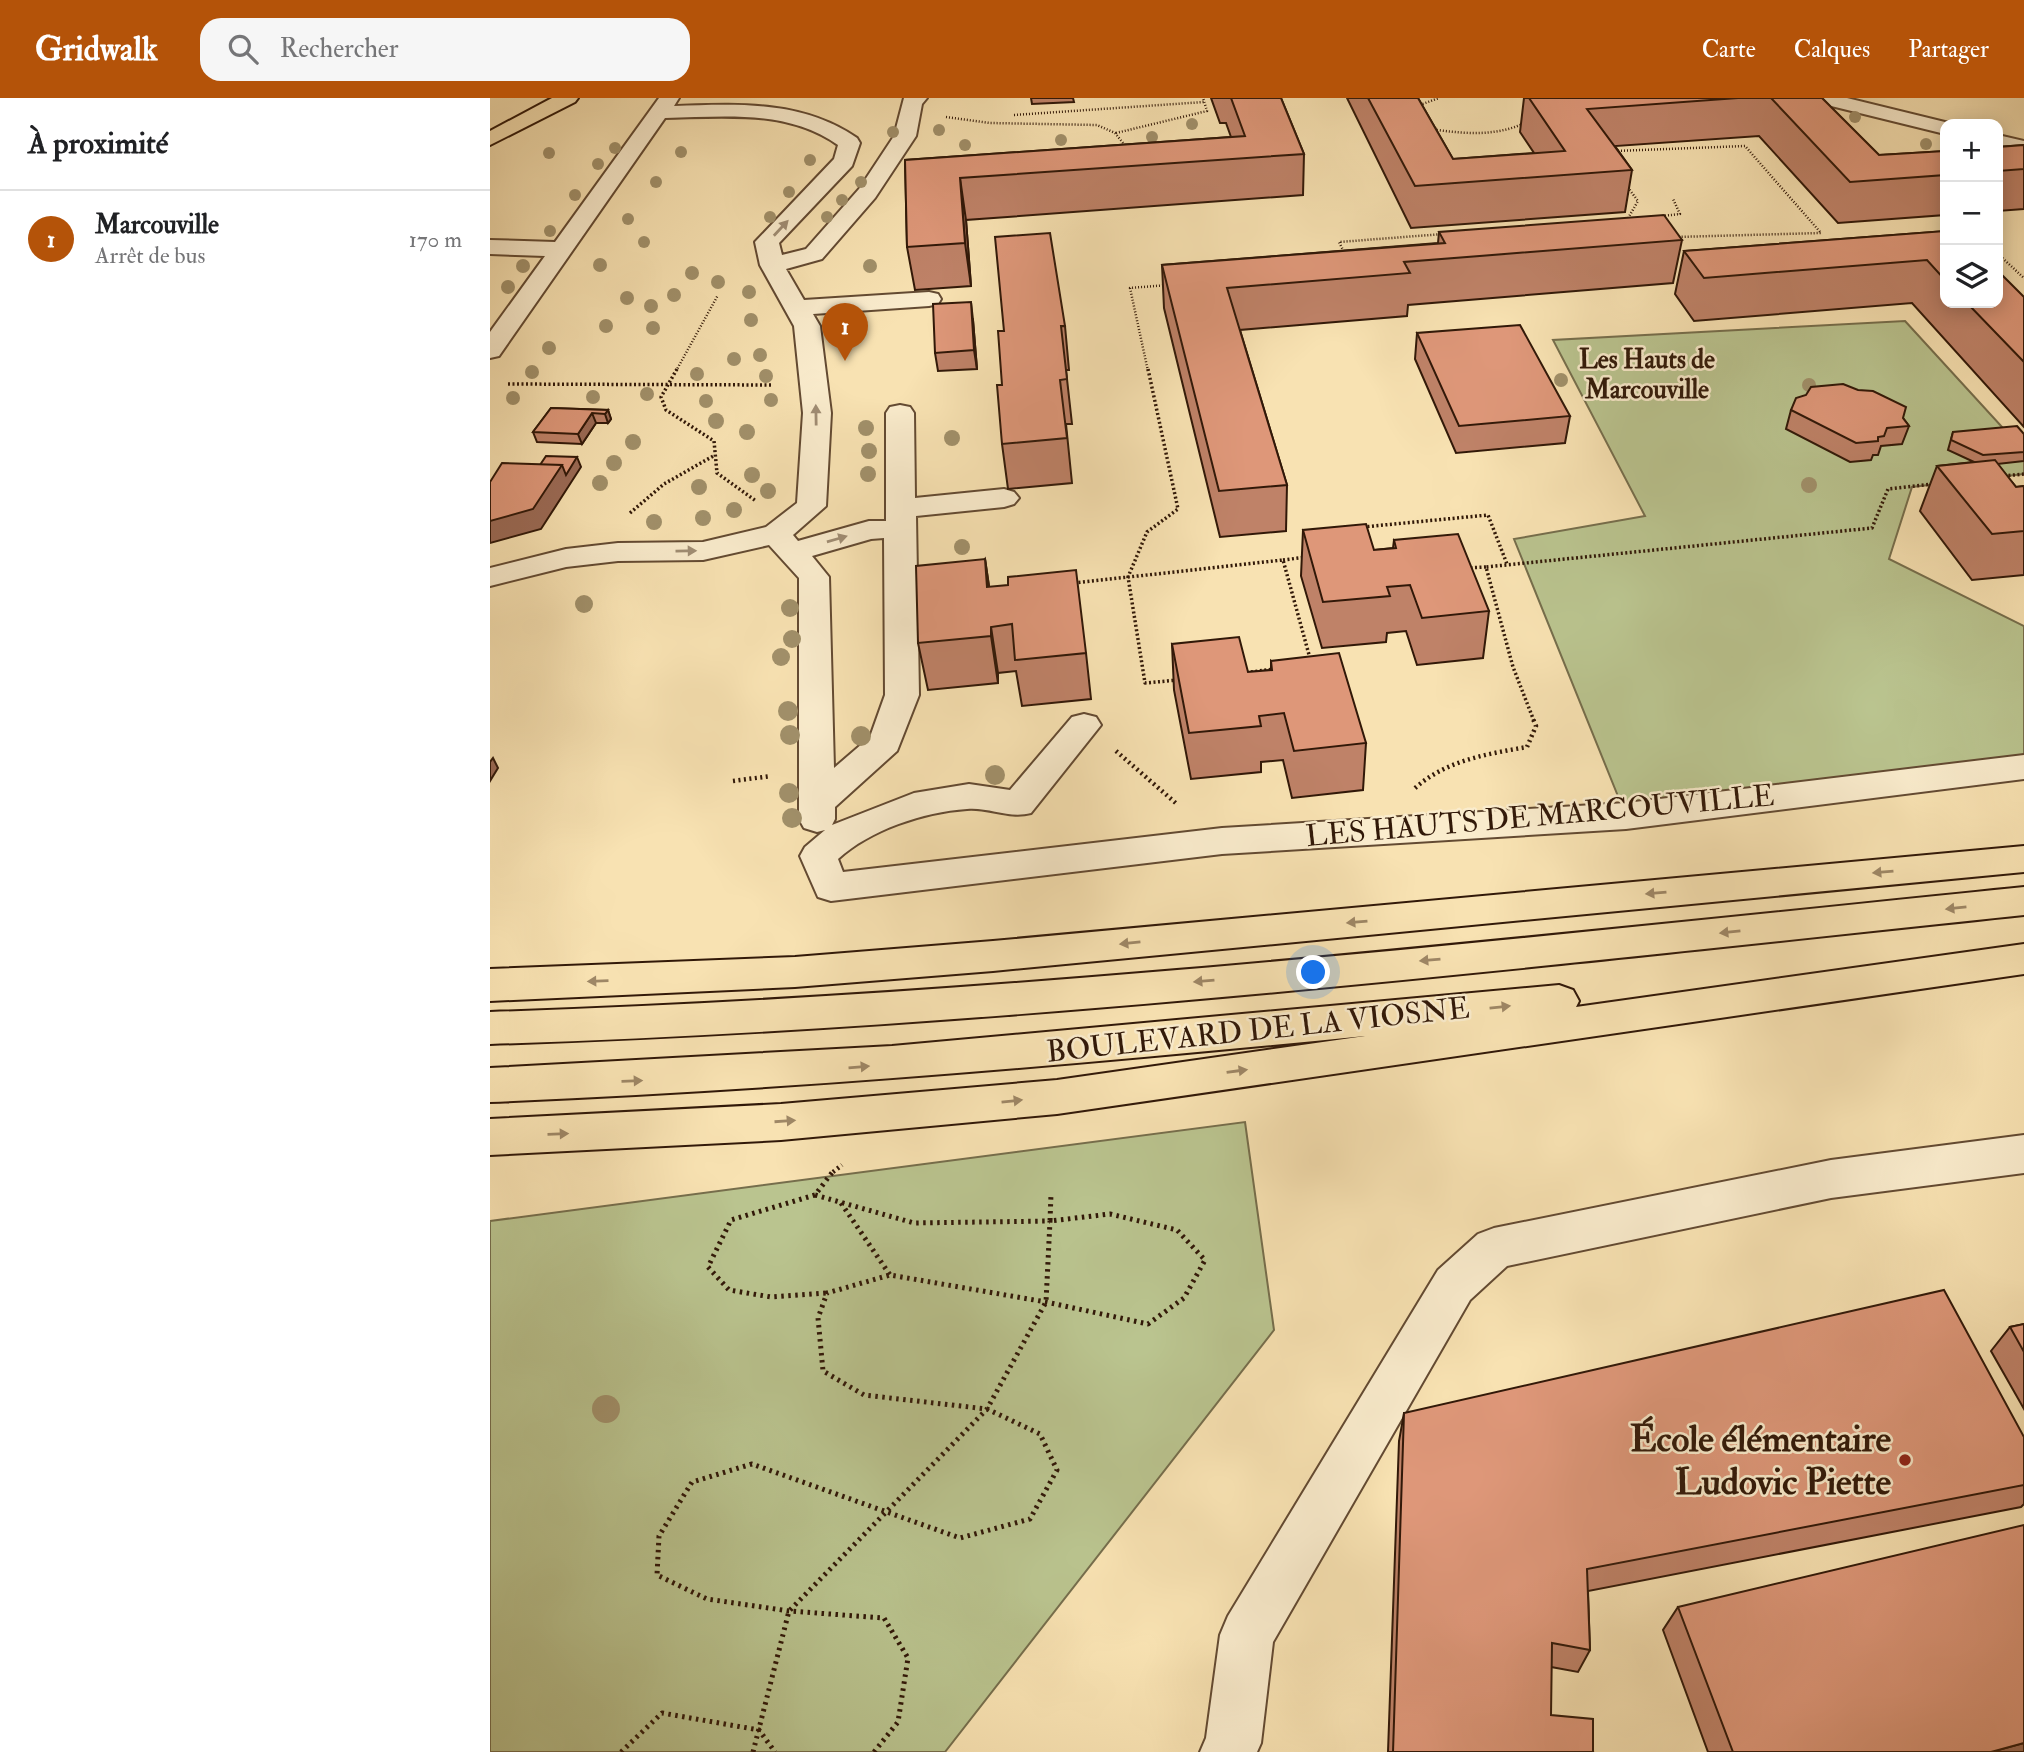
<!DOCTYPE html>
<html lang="fr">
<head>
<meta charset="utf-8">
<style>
	body { margin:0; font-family:"IM FELL Double Pica",serif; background:#f6f6f6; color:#202124 }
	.controls { position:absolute; right:21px; top:21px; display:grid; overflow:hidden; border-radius:14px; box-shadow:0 4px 18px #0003 }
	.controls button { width:63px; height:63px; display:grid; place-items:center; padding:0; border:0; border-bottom:2px solid #e0e0e0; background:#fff; color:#202124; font:35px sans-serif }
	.you { position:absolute; left:824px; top:875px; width:24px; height:24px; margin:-18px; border:5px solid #fff; border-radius:50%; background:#1a73e8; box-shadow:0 0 0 10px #1a73e833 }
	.badge { display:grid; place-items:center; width:46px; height:46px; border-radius:50%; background:#b45309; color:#fff; font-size:23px; font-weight:700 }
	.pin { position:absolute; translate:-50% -58px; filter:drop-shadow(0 2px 4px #0008) }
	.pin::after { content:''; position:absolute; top:37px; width:24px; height:21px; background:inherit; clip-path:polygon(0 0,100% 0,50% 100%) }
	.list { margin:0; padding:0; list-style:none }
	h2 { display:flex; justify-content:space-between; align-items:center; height:91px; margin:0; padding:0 28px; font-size:30px }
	h2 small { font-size:23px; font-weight:400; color:#757577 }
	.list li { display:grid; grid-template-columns:46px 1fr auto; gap:21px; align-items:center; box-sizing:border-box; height:98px; padding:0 28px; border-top:2px solid #e0e0e0 }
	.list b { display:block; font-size:26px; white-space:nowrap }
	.list p { margin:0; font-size:23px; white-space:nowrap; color:#757577 }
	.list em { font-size:23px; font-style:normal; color:#757577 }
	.icon { flex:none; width:38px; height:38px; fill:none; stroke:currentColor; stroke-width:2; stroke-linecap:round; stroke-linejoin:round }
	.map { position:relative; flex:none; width:1534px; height:1654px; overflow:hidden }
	header { display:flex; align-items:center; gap:42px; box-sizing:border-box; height:98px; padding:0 35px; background:#b45309; color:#fff }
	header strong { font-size:33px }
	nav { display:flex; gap:38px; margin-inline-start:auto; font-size:24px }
	.search { width:490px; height:63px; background:#f6f6f6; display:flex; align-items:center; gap:18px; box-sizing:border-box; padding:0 24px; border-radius:21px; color:#757577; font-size:26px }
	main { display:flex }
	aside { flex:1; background:#fff }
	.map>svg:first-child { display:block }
</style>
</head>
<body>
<header>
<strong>Gridwalk</strong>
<div class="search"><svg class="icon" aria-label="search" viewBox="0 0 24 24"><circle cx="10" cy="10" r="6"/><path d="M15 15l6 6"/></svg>Rechercher</div>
<nav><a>Carte</a><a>Calques</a><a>Partager</a></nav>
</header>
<main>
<aside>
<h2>À proximité<small></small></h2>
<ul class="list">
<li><span class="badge">1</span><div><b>Marcouville</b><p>Arrêt de bus</p></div><em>170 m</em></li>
</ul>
</aside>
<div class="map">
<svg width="1534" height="1654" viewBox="0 0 1534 1654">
	<rect width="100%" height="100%" fill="#f8e2b2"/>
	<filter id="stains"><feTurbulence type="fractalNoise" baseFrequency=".00286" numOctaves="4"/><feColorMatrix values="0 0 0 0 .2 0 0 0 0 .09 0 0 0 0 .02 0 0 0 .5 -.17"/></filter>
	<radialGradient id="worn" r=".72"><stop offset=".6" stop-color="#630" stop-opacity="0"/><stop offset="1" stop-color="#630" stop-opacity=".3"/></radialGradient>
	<g fill="#bac48f" stroke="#766e4c" stroke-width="2">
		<polygon points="1415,223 1534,353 1534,376 1422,389 1399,461 1534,528 1534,669 1136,718 1024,441 1155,418 1063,242"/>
		<polygon points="755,1024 784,1232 455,1654 0,1654 0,1123"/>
	</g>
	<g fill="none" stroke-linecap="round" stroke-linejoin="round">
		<defs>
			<g id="minor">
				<path d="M169 0H189L184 8C248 6 312 2 367 40L370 45 362 68 289 145 292 157 316 151 369 91 404 38 414 0H437L432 6 426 38 385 100 332 161 296 171 314 202 439 194 448 196 451 201 448 206 439 208 323 216 330 228 341 315 336 408 303 437 308 443 379 423H396V315L400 309 410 307 420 309 424 315 425 400 514 391 524 394 529 400 524 406 514 409 426 418 429 597 407 653 345 709V721L342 727 424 695 479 686 520 692 582 619 594 616 606 619 611 627 541 715C519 721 499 709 477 711 433 714 380 732 348 761L353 774 732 730 1136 705 1534 657V681L1136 731 732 756 341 803 328 799 310 758 315 749 335 732 327 734 314 730 309 721V480L279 447 213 462 128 463 76 469 0 488V470L76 451 128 445 213 444 276 429 307 405 313 315 304 228 270 167 265 144 344 61 348 47C297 11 234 19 175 20L9 258 0 260V234L55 158 0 156V142L65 144ZM394 440 395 597 380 639 344 670 339 479 322 458 381 441Z"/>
				<polygon points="1322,0 1357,0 1463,26 1455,26 1455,36 1325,4"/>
				<polygon points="1508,37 1534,43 1534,56 1508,50"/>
				<polygon points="1534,1037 1534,1075 1341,1100 1017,1168 980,1202 783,1544 771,1645 767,1654 710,1654 716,1640 730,1537 738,1518 948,1172 988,1136 1004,1130 1341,1062"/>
			</g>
			<g id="major">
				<polygon points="62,0 88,0 85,4 0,47 0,33"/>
				<polygon points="1534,748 1534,774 503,873 305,889 0,903 0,871 305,859 503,843"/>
				<path d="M1534 789V817C1024 871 513 930 0 946V914C513 898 1024 841 1534 789Z"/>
				<path d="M1534 846V876L567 1016 291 1042 0 1057V1021L291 1006 567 982 875 938C584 967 293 992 0 1004V970L402 948 1069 887 1083 892 1089 903 1086 909Z"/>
			</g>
		</defs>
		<use href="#minor" stroke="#634a32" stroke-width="4"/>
		<use href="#major" stroke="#311808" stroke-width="4"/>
		<g stroke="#311808" stroke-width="2.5" stroke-dasharray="1 2" stroke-linecap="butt">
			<polyline points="927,8 949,0"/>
			<polyline points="524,17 714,4"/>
			<polyline points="456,19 500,25 607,27 625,35 637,50"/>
			<path d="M941 25 947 32C978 36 1006 38 1035 25"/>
			<polyline points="626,35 717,13 713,0"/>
			<polyline points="1125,53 1255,48 1331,135 1186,139"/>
			<polyline points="1136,87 1148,103 1137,122 1139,121"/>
			<polyline points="1172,118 1190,116 1183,101"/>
			<polyline points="855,156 849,144 953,136"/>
			<polyline points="1508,156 1534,180"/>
			<polyline points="186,273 228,197"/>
			<polyline points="658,273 640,190 678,187"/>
		</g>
		<g stroke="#311808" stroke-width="3.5" stroke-dasharray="2 2.5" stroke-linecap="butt">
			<polyline points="187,271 171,299 176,312 224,343 227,375 266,403"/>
			<polyline points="658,271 688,411 657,434 638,479 655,585 688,582"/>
			<polyline points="18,286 283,287"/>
			<polyline points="1514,378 1534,376"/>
			<polyline points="140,415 174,386 225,357"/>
			<polyline points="873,429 998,417 1017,466"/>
			<polyline points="793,462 817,459"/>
			<polyline points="976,470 996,469"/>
			<polyline points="584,485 793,462 821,564"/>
			<polyline points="752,575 785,571"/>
			<polyline points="1044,623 1023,569 996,469 1382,430 1398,391 1443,386"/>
		</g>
		<g stroke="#311808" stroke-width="4.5" stroke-dasharray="2 3.5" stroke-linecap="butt">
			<polyline points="626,653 688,707"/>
			<polyline points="243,683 281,678"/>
			<path d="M925 690C957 662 997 656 1037 649L1046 628 1043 621"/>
			<polyline points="343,1074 352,1067"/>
		</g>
		<g stroke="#311808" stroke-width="5" stroke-dasharray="2.5 4.5" stroke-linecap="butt">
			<polyline points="325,1097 241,1122 218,1169 239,1192 281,1199 337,1195"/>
			<polyline points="351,1105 400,1177"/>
			<polyline points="131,1654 172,1615 269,1632 285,1654"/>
			<polyline points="263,1654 299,1513 497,1311 556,1204 560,1123 424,1125 325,1097 344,1072"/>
			<polyline points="384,1654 408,1624 418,1560 394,1520 299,1513 217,1501 167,1477 169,1438 202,1384 262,1366 470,1440 540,1421 567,1372 550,1336 497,1311 374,1297 333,1273 328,1220 337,1195 400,1177 556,1204 658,1226 694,1200 715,1162 687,1132 620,1116 560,1123 561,1096"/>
		</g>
		<use href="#minor" fill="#faeccd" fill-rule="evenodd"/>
		<use href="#major" fill="#f8e2b2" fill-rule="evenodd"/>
	</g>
	<g fill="#a1906a">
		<circle cx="1365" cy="19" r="6"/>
		<circle cx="702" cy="26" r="6"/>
		<circle cx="449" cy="32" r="6"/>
		<circle cx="403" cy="34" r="6"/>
		<circle cx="662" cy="39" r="6"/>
		<circle cx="571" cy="42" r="6"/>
		<circle cx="1436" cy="46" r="6"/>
		<circle cx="475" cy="47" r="6"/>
		<circle cx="125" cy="50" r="6"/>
		<circle cx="191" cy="54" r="6"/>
		<circle cx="59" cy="55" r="6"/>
		<circle cx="320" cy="62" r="6"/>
		<circle cx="108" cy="66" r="6"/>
		<circle cx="166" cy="84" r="6"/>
		<circle cx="371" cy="84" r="6"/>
		<circle cx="299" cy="94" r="6"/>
		<circle cx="85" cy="97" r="6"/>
		<circle cx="352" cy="102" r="6"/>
		<circle cx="280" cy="119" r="6"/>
		<circle cx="337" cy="119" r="6"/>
		<circle cx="138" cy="121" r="6"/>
		<circle cx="60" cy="133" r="6"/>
		<circle cx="154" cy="144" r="6"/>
		<circle cx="110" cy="167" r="7"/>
		<circle cx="33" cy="168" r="7"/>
		<circle cx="380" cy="168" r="7"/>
		<circle cx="202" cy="175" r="7"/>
		<circle cx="228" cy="184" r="7"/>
		<circle cx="18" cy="189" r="7"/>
		<circle cx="259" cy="194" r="7"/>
		<circle cx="184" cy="197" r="7"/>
		<circle cx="137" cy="200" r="7"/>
		<circle cx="161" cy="208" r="7"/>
		<circle cx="261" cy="222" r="7"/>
		<circle cx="116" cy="228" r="7"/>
		<circle cx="163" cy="230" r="7"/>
		<circle cx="59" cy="250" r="7"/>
		<circle cx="270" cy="257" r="7"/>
		<circle cx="244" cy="261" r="7"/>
		<circle cx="42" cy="274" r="7"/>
		<circle cx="207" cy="276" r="7"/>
		<circle cx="276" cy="278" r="7"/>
		<circle cx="1071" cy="282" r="7"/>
		<circle cx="1319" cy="287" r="7"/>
		<circle cx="157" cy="296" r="7"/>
		<circle cx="103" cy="299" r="7"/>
		<circle cx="23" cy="300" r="7"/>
		<circle cx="281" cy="302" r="7"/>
		<circle cx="216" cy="303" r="7"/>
		<circle cx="226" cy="323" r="8"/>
		<circle cx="376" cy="330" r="8"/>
		<circle cx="257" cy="334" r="8"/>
		<circle cx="462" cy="340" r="8"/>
		<circle cx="143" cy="344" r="8"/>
		<circle cx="379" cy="353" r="8"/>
		<circle cx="124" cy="365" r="8"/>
		<circle cx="378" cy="376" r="8"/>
		<circle cx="262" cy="377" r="8"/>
		<circle cx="110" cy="385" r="8"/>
		<circle cx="1319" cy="387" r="8"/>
		<circle cx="209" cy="389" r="8"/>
		<circle cx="278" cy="393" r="8"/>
		<circle cx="244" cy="412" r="8"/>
		<circle cx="213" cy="420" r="8"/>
		<circle cx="164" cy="424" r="8"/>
		<circle cx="472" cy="449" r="8"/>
		<circle cx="94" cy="506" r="9"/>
		<circle cx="300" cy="510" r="9"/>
		<circle cx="302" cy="541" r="9"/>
		<circle cx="291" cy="559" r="9"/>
		<circle cx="298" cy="613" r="10"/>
		<circle cx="300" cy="637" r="10"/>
		<circle cx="371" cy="638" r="10"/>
		<circle cx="505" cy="677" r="10"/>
		<circle cx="299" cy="695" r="10"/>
		<circle cx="302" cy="720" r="10"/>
		<circle cx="116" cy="1311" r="14"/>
	</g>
	<g fill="#bf8268" stroke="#311808" stroke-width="2">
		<polygon points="541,0 583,0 584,4 542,6"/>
		<polygon points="721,0 791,0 814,56 813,97 476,122 481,188 425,192 417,149 415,62 741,39 736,25 730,25"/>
		<polygon points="857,0 928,0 963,61 1044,55 1030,34 1034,0 1332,0 1389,57 1455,53 1455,117 1348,125 1269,38 1125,48 1142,72 1135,114 921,130"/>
		<polygon points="1534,47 1534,111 1508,113 1508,49"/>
		<polygon points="1455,133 1455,205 1508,205 1534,199 1534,329 1422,205 1204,223 1185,196 1194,153"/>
		<polygon points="949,134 1192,142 1183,185 918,207 917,218 750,232 797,387 796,433 730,439 674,210 672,167 948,145"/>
		<polygon points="483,222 487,271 448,273 445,255"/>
		<polygon points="575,228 579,272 576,272 582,326 576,326 582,385 518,391 512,346 512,287 514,233"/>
		<polygon points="927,235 1080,318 1075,345 966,355 925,261"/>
		<polygon points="61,310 118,312 121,321 118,325 106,325 92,346 47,344 43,334"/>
		<polygon points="1301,312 1413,320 1419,328 1412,346 1391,348 1388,357 1383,357 1381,362 1360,364 1296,331"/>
		<polygon points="1463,334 1534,336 1534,363 1507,366 1526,389 1534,388 1534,477 1482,482 1430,413 1447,368 1484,364 1458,352"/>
		<polygon points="813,432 884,452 903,450 904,442 999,513 993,560 927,567 916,533 897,535 896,544 832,550 811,478"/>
		<polygon points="495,461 499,489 596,555 601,601 532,608 526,573 508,575 508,585 438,592 428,545"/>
		<polygon points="682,546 758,574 781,572 781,563 876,645 873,692 802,700 793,662 771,664 771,674 701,681 684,592"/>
		<polygon points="1534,1226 1534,1311 1501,1253 1520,1229"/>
		<polygon points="914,1315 1534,1339 1534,1406 1531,1409 1098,1493 1100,1552 1088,1574 1061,1569 1061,1617 1103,1654 898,1654 909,1343"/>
		<polygon points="1188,1509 1534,1654 1218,1654 1173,1532"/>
	</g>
	<g fill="#9b6a55" stroke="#311808" stroke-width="2">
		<polygon points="470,80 476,122 481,188 475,145"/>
		<polygon points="481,204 483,222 487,271 484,252"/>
		<polygon points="118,312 121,321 118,325 115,316"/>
		<polygon points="102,315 106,325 92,346 88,336"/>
		<polygon points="87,359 91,369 51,431 0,445 0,423 72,367"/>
		<polygon points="495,461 502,508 497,489"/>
		<polygon points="501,529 508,575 508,585 501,538"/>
		<polygon points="3,660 8,670 0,683 0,664"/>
		<polygon points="1534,1645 1534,1654 1501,1654"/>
	</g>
	<g fill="#de9779" stroke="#311808" stroke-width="2">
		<polygon points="741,0 791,0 814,56 470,80 475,145 417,149 415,62 755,38"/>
		<polygon points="878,0 928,0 963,61 1075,53 1039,0 1248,0 1097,11 1142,72 925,88"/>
		<polygon points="1281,0 1332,0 1389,57 1455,53 1455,77 1360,84"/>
		<polygon points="1534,47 1534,71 1508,73 1508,49"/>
		<polygon points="1174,117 1192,142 914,164 920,175 737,190 797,387 729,393 672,167 955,145 949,134"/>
		<polygon points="1455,133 1455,182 1437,162 1214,180 1194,153"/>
		<polygon points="560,135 575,228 571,228 577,281 570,282 577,340 512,346 507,287 512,287 508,233 514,233 505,139"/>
		<polygon points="1508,173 1534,199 1534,264 1477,205 1508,205"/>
		<polygon points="481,204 484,252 445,255 443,206"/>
		<polygon points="1030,227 1080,318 969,328 927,235"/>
		<polygon points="1353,286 1368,292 1383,293 1416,309 1413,320 1419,328 1397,330 1394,338 1388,339 1388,343 1366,345 1301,312 1306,300 1316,297 1321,289"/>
		<polygon points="61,310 118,312 115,316 102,315 88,336 43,334"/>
		<polygon points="1527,328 1534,336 1534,354 1493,357 1461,342 1463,334"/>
		<polygon points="56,358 87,359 76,377 72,367 50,367"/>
		<polygon points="1505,362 1526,389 1534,388 1534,433 1502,436 1447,368"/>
		<polygon points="12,365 72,367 43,411 0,423 0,384"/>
		<polygon points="876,426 884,452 906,450 904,442 968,436 999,513 932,520 920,487 897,489 900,498 833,504 813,432"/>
		<polygon points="495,461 497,489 518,487 518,479 586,472 596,555 525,562 522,526 501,529 501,538 428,545 426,468"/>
		<polygon points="749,539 758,574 782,572 781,563 849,555 876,645 804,653 794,615 769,618 771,628 699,635 682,546"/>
		<polygon points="1454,1192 1534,1339 1534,1387 1097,1471 1100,1552 1062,1545 1061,1617 1103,1621 1103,1654 903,1654 914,1315"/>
		<polygon points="1534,1226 1534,1254 1520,1229"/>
		<polygon points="1534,1427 1534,1645 1501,1654 1243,1654 1188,1509"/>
	</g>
	<defs><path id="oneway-solid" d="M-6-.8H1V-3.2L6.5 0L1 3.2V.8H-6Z" transform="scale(1.75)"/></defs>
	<g fill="#a08d74">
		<use href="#oneway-solid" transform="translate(291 130) rotate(-47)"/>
		<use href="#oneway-solid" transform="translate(326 317) rotate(-91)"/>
		<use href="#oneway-solid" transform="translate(347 441) rotate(-16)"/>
		<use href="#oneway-solid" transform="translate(196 453) rotate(-1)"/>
	</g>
	<g fill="#9e8766">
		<use href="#oneway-solid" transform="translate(1393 774) rotate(175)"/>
		<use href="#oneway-solid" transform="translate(1166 795) rotate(175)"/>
		<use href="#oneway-solid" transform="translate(1466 810) rotate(174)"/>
		<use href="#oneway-solid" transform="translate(867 824) rotate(175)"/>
		<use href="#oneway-solid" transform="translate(1240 834) rotate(174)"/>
		<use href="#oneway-solid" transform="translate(640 845) rotate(174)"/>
		<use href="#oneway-solid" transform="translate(940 862) rotate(175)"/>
		<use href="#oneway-solid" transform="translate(108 883) rotate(178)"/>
		<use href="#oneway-solid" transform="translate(714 883) rotate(175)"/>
		<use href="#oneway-solid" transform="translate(1010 909) rotate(-6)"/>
		<use href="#oneway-solid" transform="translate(369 969) rotate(-5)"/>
		<use href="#oneway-solid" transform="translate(747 973) rotate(-8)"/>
		<use href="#oneway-solid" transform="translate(142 983) rotate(-2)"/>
		<use href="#oneway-solid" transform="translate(522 1003) rotate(-6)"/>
		<use href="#oneway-solid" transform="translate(295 1023) rotate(-4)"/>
		<use href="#oneway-solid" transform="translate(68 1036) rotate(-2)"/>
	</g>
	<circle fill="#8f2418" stroke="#faeccd" stroke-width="2.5" cx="1415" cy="1362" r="7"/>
	<g text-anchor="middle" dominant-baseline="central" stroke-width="5" stroke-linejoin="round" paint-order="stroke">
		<g font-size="26" font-weight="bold" fill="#311808" stroke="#faeccd">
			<text x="1157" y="262">Les Hauts de<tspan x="1157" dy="30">Marcouville</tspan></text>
		</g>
		<g font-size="30" fill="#311808" stroke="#faeccd">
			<text transform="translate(1050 718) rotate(-5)">LES HAUTS DE MARCOUVILLE</text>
			<text transform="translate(768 932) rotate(-6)">BOULEVARD DE LA VIOSNE</text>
		</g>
		<g font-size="37" font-weight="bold" fill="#311808" stroke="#faeccd" text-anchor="end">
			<text x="1401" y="1341">École élémentaire<tspan x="1401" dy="43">Ludovic Piette</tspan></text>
		</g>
	</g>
	<rect width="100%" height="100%" filter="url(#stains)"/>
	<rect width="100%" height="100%" fill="url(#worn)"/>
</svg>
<div class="controls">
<button>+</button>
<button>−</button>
<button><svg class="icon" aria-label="layers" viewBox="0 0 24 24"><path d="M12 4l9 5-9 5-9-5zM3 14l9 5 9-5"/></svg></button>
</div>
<div class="you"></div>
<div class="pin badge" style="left:355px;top:263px">1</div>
</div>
</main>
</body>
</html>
